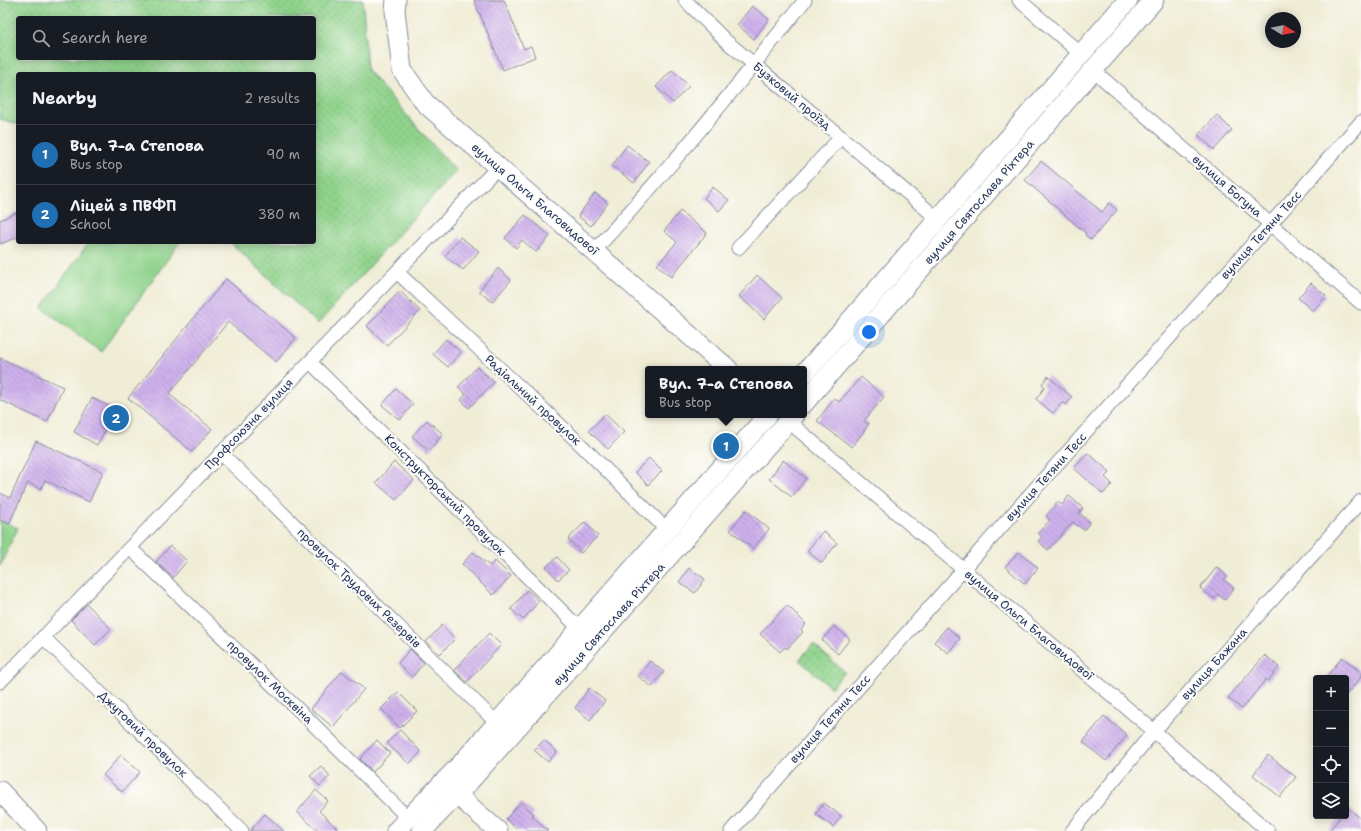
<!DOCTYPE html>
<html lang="en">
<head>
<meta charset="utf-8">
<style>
	body { margin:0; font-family:"Shantell Sans",sans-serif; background:#242831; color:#f1f3f6 }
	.controls { position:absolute; right:12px; bottom:12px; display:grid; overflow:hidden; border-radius:4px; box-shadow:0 2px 10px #0003 }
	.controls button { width:36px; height:36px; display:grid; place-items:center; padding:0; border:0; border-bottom:1px solid #363941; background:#171b24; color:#f1f3f6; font:20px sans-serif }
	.compass { position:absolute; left:1265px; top:12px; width:36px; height:36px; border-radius:50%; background:#171b24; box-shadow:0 2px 10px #0003; rotate:100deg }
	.you { position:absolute; left:869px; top:332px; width:14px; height:14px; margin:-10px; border:3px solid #fff; border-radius:50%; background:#1a73e8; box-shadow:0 0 0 6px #1a73e833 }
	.badge { display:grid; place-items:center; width:26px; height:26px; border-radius:50%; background:#1f6fb2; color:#fff; font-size:13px; font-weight:700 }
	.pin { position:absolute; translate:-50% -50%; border:2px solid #fff; box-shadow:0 1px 4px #0006 }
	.popup { position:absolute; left:645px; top:366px; width:162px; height:52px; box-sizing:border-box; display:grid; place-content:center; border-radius:4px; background:#171b24; filter:drop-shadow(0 1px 3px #0005); font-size:13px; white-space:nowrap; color:#9ea1a6 }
	.popup b { font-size:15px; color:#f1f3f6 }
	.popup::after { content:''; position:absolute; left:50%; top:100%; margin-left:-8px; border:8px solid transparent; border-top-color:#171b24 }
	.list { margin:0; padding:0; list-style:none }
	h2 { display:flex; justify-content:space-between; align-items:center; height:52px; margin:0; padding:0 16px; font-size:17px }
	h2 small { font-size:13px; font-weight:400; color:#9ea1a6 }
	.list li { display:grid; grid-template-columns:26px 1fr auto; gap:12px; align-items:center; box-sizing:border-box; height:60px; padding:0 16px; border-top:1px solid #363941 }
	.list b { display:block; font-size:15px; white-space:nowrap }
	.list p { margin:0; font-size:13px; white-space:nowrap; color:#9ea1a6 }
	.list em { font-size:13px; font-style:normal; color:#9ea1a6 }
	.icon { flex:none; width:22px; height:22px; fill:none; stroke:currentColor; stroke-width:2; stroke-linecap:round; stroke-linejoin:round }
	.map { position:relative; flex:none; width:1361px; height:831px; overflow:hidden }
	.search { position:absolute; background:#171b24; box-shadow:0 2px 10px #0003; left:16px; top:16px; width:300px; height:44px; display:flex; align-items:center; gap:10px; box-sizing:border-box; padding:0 14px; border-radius:4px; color:#9ea1a6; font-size:15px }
	.panel { position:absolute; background:#171b24; box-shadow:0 2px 10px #0003; left:16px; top:72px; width:300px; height:172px; border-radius:4px }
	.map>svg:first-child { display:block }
</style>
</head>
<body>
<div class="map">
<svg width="1361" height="831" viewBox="0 0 1361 831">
	<defs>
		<pattern id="grass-dots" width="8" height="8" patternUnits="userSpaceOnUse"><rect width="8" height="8" fill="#90d38c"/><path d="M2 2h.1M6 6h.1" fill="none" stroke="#7cb57b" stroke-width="1.8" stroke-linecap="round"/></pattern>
		<pattern id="building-back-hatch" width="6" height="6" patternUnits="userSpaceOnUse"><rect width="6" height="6" fill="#cfb1ec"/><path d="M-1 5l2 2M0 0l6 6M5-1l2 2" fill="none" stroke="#a790c2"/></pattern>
	</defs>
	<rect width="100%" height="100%" fill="#fdfcf7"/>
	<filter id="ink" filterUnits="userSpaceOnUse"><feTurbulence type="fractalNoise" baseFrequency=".025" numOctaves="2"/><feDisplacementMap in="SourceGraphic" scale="8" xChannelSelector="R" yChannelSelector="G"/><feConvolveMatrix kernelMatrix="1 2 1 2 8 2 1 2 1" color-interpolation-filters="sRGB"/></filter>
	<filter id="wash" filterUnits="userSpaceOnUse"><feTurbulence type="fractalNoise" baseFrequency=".012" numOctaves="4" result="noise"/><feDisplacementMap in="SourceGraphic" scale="16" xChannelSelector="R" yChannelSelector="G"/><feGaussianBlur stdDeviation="0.9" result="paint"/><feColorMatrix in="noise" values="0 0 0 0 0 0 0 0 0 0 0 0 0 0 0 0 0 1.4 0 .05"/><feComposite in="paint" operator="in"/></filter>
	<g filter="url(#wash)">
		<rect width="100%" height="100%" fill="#f0edd7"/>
		<g fill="url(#grass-dots)" stroke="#568175" fill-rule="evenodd">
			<path d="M0 0H363L367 70 456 171 318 324 230 242H314V74H18V124L0 119ZM18 18H314V58H18Z"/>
			<polygon points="813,644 845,672 831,688 799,660"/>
		</g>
		<g fill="#90d38c" stroke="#568175">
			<polygon points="89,242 180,242 101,352 42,308"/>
			<polygon points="0,520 18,528 0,566"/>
		</g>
		<g id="blocks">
			<g fill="url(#building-back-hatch)">
				<polygon points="474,0 504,0 524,49 531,46 535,57 503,70"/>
				<polygon points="752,6 769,19 754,39 737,25"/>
				<polygon points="672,70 689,86 673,103 656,87"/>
				<polygon points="1217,115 1232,130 1214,150 1198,135"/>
				<polygon points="627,145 649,162 634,183 612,166"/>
				<polygon points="1041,161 1102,212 1109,203 1117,210 1091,240 1085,235 1086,233 1025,180"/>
				<polygon points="713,187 729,200 719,211 704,198"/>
				<polygon points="595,193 608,203 591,226 578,216"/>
				<polygon points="680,211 707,233 671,277 657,265 677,242 664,231"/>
				<polygon points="18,212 18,237 0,244 0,220"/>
				<polygon points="525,215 550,236 536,252 522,240 516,248 505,238"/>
				<polygon points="460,237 479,251 463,270 445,256"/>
				<polygon points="498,268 511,280 492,302 479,291"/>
				<polygon points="757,275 782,298 764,319 739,296"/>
				<polygon points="226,279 296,338 276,362 228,322 169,394 212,429 192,452 128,398"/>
				<polygon points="1311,283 1326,296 1313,311 1298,298"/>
				<polygon points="400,291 420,311 387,345 367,326"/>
				<polygon points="446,339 461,352 448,367 433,354"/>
				<polygon points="0,358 63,387 47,422 0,400"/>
				<polygon points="477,367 494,382 469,408 461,400 466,394 458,387"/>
				<polygon points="1048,376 1072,397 1066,405 1063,402 1053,413 1036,399 1045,387 1042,384"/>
				<polygon points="861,377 884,397 864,421 869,424 852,447 817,421 834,398 839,402"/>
				<polygon points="396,389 413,404 400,420 382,405"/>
				<polygon points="92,398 116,410 97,445 74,432"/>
				<polygon points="605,414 624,432 608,449 589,431"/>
				<polygon points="427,420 443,434 429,451 412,436"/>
				<polygon points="36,441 103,472 89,502 45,480 41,489 28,483 9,524 0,520 0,493 10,498"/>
				<polygon points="1088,453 1110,472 1105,477 1112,484 1103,494 1074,468"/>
				<polygon points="649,458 662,471 648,485 635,472"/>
				<polygon points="783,460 806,478 792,497 769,479"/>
				<polygon points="394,462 414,480 396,500 376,483"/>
				<polygon points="1069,496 1083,508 1079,513 1090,522 1084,530 1073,522 1048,550 1038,541 1042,537 1038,533 1050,520 1046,516 1058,502 1062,505"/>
				<polygon points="746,510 769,529 753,549 730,530"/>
				<polygon points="585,522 598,536 581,553 568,539"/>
				<polygon points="823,531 837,543 822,563 807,551"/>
				<polygon points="170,546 187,561 173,578 156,562"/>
				<polygon points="473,552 490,566 495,561 511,576 493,595 462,564"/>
				<polygon points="1019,552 1038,568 1025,584 1005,567"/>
				<polygon points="557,557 569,570 558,580 546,567"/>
				<polygon points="1217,567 1227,576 1224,580 1234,588 1225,600 1218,594 1214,599 1200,588"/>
				<polygon points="689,568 705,579 695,593 679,582"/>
				<polygon points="527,590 539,601 523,620 511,609"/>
				<polygon points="87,604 111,629 95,645 71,620"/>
				<polygon points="787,605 806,624 801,630 803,632 787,649 785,647 780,652 760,634"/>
				<polygon points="442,625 455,639 440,654 426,642"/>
				<polygon points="834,626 850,639 838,654 822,640"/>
				<polygon points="947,627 960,638 948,653 934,642"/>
				<polygon points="489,633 501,645 467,682 454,670"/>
				<polygon points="410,649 424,663 412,677 398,663"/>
				<polygon points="1265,655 1279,667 1268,681 1266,679 1242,709 1228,698"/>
				<polygon points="1342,657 1361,672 1361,677 1346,695 1346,678 1326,678"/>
				<polygon points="650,661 664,672 652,687 638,676"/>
				<polygon points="342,671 364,689 333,727 311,709"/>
				<polygon points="589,688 605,701 590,720 575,708"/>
				<polygon points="398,692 417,711 400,728 381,709"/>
				<polygon points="1104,716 1127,735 1106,761 1083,742"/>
				<polygon points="400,730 421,752 409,764 387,743"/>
				<polygon points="377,740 390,753 373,772 360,759"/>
				<polygon points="544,740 557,752 548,762 534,750"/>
				<polygon points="121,755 140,772 122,792 103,775"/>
				<polygon points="1268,755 1296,777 1280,797 1253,775"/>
				<polygon points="321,766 330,776 320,786 310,776"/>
				<polygon points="316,790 328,801 319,811 340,831 318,831 297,812"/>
				<polygon points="521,802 534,814 532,816 548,831 519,831 506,819"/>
				<polygon points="824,803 841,816 833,827 816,814"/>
				<polygon points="1348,808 1361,819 1361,831 1329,831 1341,816 1346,816"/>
				<polygon points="265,814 284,831 250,831"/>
			</g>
		</g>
	</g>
	<g filter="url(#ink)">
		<use href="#blocks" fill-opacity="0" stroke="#868e9a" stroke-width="1"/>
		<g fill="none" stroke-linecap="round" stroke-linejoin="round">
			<defs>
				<g id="street">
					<polyline points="685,0 726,41 841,137 738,248"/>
					<polyline points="1019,0 1081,54"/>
					<polyline points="1093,70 1361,303"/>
					<polyline points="841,137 938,219"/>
					<path d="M594 251C669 170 737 87 805 0"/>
					<polyline points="397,272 576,440 667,530"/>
					<polyline points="310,362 580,629"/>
					<polyline points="788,421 1154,731 1268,831"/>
					<polyline points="221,453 497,723"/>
					<polyline points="130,548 307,718 408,818"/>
					<polyline points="43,637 242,831"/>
					<polyline points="0,682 499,166"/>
					<polyline points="731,831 1361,122"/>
					<polyline points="1072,831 1154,731 1361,501"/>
				</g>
				<g id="secondary">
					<polyline points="396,0 395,11 402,70 425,103 728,369"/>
					<polyline points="804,374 1128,0"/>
					<polyline points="804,403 1154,0"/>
					<polyline points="447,786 498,831"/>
					<polyline points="0,791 37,831"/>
					<polyline points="396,831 461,764 768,415"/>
					<polyline points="422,831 467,784 794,415"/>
				</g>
			</defs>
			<use href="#street" stroke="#868e9a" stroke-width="15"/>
			<use href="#secondary" stroke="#868e9a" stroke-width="21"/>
			<use href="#street" stroke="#fff" stroke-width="13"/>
			<use href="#secondary" stroke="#fff" stroke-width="19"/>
		</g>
	</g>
	<g text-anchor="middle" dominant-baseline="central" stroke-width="4" stroke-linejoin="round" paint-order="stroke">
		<g font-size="12" fill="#1b2f5e" stroke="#fdfcf7">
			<text transform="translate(792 96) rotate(40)">Бузковий проїзд</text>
			<text transform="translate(1227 186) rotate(41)">вулиця Богуна</text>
			<text transform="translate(535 199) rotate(41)">вулиця Ольги Благовидової</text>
			<text transform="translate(979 202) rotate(-49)">вулиця Святослава Ріхтера</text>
			<text transform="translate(1261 235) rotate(-48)">вулиця Тетяни Тесс</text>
			<text transform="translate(533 400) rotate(43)">Радіальний провулок</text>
			<text transform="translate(249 424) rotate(-46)">Профсоюзна вулиця</text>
			<text transform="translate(1046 477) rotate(-48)">вулиця Тетяни Тесс</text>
			<text transform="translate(445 495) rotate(45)">Конструкторський провулок</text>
			<text transform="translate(359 588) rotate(44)">провулок Трудових Резервів</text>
			<text transform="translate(609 624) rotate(-48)">вулиця Святослава Ріхтера</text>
			<text transform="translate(1029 625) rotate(40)">вулиця Ольги Благовидової</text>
			<text transform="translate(1214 664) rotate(-48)">вулиця Бажана</text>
			<text transform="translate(270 682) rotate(44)">провулок Москвіна</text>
			<text transform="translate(830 719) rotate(-48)">вулиця Тетяни Тесс</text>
			<text transform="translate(143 734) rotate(44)">Джутовий провулок</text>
		</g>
	</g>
</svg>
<div class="controls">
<button>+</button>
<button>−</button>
<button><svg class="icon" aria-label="locate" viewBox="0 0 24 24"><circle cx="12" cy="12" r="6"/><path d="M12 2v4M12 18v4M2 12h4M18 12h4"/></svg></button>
<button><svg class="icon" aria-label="layers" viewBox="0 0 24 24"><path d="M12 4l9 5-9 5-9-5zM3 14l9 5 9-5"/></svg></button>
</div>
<svg class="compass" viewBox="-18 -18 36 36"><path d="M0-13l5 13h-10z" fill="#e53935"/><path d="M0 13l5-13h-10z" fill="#9ea1a6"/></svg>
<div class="you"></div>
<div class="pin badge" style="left:726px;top:446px">1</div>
<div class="popup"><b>Вул. 7-а Степова</b>Bus stop</div>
<div class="pin badge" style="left:116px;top:418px">2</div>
<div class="search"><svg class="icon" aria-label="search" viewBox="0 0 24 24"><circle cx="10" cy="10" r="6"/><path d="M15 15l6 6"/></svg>Search here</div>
<section class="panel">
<h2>Nearby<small>2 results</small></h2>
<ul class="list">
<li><span class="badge">1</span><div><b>Вул. 7-а Степова</b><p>Bus stop</p></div><em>90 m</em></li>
<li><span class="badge">2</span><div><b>Ліцей з ПВФП</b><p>School</p></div><em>380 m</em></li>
</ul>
</section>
</div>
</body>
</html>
